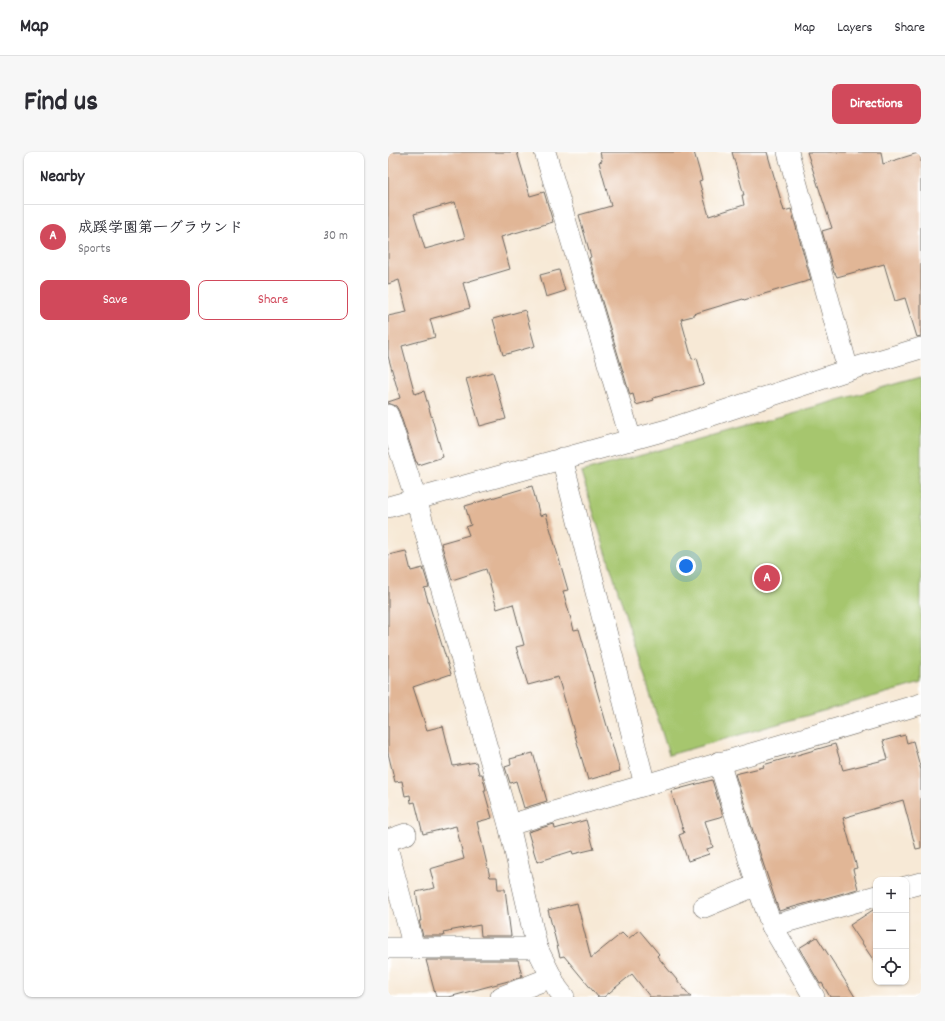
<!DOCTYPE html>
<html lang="en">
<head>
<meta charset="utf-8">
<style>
	body { margin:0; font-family:Dekko,"Klee One",sans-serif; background:#f7f7f7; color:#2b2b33 }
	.controls { position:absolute; right:12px; bottom:12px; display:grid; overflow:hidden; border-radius:8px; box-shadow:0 1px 3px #0004 }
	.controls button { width:36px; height:36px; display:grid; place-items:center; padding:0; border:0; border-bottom:1px solid #e1e1e2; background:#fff; color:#2b2b33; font:20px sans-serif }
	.you { position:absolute; left:298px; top:414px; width:14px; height:14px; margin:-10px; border:3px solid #fff; border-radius:50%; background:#1a73e8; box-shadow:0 0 0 6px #1a73e833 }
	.badge { display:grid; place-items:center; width:26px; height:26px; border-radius:50%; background:#d1495b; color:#fff; font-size:13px; font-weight:700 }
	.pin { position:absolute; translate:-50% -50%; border:2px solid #fff; box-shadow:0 1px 4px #0006 }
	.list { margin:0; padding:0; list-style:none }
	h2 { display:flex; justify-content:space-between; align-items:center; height:52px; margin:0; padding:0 16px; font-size:17px }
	h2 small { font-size:13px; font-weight:400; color:#7c7c81 }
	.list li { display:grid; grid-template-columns:26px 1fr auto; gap:12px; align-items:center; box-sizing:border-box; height:64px; padding:0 16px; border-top:1px solid #e1e1e2 }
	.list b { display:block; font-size:15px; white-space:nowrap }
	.list p { margin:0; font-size:13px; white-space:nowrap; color:#7c7c81 }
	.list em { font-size:13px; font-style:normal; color:#7c7c81 }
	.actions { display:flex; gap:8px; padding:12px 16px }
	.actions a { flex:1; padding:9px 0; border:1px solid #d1495b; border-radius:8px; text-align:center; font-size:14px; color:#d1495b }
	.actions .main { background:#d1495b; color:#fff }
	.icon { flex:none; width:22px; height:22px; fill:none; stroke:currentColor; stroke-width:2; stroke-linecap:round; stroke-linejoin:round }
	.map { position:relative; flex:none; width:533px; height:845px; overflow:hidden; border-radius:8px }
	header { display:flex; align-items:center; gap:24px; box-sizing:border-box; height:56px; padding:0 20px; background:#fff; border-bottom:1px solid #e1e1e2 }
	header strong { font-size:19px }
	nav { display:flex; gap:22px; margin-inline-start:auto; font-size:14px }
	.intro { display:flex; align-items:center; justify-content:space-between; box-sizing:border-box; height:96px; padding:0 24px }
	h1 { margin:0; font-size:28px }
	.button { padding:10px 18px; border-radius:8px; background:#d1495b; color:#fff; font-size:14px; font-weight:700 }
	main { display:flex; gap:24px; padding:0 24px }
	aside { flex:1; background:#fff; border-radius:8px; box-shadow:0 1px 3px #0004 }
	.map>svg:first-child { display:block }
</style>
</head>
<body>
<header>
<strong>Map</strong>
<nav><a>Map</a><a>Layers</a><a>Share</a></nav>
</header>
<div class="intro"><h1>Find us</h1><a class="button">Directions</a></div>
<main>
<aside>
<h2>Nearby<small></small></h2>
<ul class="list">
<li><span class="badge">A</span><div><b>成蹊学園第一グラウンド</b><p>Sports</p></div><em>30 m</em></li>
</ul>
<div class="actions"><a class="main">Save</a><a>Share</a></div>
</aside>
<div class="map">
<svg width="533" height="845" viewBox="0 0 533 845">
	<rect width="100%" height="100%" fill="#fff"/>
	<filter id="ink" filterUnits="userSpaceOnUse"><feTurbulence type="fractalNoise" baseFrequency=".025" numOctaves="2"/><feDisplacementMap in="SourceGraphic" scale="8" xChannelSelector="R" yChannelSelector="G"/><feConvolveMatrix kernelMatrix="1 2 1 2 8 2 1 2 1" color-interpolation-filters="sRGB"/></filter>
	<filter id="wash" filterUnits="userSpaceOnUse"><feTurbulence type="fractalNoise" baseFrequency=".012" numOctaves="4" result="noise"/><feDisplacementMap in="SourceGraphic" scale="16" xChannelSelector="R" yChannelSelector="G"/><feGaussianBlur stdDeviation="0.9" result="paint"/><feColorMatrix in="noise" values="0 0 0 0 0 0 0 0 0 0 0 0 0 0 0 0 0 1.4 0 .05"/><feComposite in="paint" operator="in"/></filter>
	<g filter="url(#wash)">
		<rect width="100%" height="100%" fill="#f7e9d6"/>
		<polygon fill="#a6c66e" stroke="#617145" points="533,225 533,531 281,603 193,320"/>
		<g id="blocks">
			<g fill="#e1b696" fill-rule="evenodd">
				<path d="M0 0H129L142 44 156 40 165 70 113 85 122 117 75 131 82 156 42 167 47 185 14 194 27 242 36 239 55 305 30 313 29 310H28L11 259 8 254 0 251V250L12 246 0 204V164L19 160 11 128 0 132ZM67 50 77 86 37 97 26 62Z"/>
				<polygon points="212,0 306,0 314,28 311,29 321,64 356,53 354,43 356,43 344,0 379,0 396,59 403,57 423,128 356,148 355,147 305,162 305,164 293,167 304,207 309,206 316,232 265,246 266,248 248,253 245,242 242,243 201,106 203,105 191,63 223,54 211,10 214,9"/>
				<polygon points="419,0 493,0 495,12 533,0 533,184 529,185 517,146 507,149 496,112 449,125 447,121 446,121 434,79 444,76"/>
				<polygon points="171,118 177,139 158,145 152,123"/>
				<polygon points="137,158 147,194 115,203 105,167"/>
				<polygon points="105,220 118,267 92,274 78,227"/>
				<polygon points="144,334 152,364 158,362 180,438 175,439 186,478 191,477 232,619 200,628 170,525 140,533 128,495 136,493 125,452 109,457 98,417 64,428 53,391 81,383 78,375 83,373 77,354"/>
				<polygon points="18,399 23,419 35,416 41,435 36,436 63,522 25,535 39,578 55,574 65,614 88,610 91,622 94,622 98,638 96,638 104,666 89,670 102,725 109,725 110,737 117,737 123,784 93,784 92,773 55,780 56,784 35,784 31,769 33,769 28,740 47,736 42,717 76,707 68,674 35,682 27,650 23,651 22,643 17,644 14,629 7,630 0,601 0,403"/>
				<polygon points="517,583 519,591 525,589 533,618 533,696 528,697 515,648 455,666 469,716 465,717 470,737 391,759 376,714 347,622 376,615 375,613 447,592 455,618 500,607 495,589"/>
				<polygon points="145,601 159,649 136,656 128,629 122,631 117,615 123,613 122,607"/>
				<polygon points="324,628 335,664 317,669 325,695 319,697 321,702 300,709 291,683 296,681 283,639"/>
				<polygon points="198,668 206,697 185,702 184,699 149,710 140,680 166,672 167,677"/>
				<polygon points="189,751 203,806 234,781 240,787 251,778 271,802 269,804 303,845 262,845 244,822 216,845 210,845 176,804 172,805 160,758"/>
				<polygon points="488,756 488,812 462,773"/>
				<polygon points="429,785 456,827 467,845 442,845 434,831 432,832 411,796"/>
				<polygon points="38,808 130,808 134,824 124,828 61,845 48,845"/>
			</g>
		</g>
	</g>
	<g filter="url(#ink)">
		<use href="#blocks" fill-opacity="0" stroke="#69645d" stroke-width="1"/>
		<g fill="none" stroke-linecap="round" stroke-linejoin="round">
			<defs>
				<g id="minor">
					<polyline points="157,0 243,288"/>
					<polyline points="400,0 460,218"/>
					<polyline points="0,263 28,347 121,673 149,796 169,836 176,845"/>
					<polyline points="174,306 257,633"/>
					<polyline points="0,355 282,277 460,218 533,196"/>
					<polyline points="331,610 369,733 384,774 426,845"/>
					<polyline points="121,673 533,552"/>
					<polyline points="0,688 18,682"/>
					<polyline points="0,699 26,796"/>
					<polyline points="518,735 533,731"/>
					<polyline points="316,755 369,733"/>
					<polyline points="384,774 488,744"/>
					<polyline points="0,796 149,796"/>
					<polyline points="113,845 164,825"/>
				</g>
			</defs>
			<use href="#minor" stroke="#69645d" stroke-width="22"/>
			<use href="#minor" stroke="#fff" stroke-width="21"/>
		</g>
	</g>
</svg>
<div class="controls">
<button>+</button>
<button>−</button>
<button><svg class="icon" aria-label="locate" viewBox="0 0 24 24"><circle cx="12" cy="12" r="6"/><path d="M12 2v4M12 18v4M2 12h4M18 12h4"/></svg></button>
</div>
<div class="you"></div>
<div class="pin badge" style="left:379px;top:426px">A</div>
</div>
</main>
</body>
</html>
